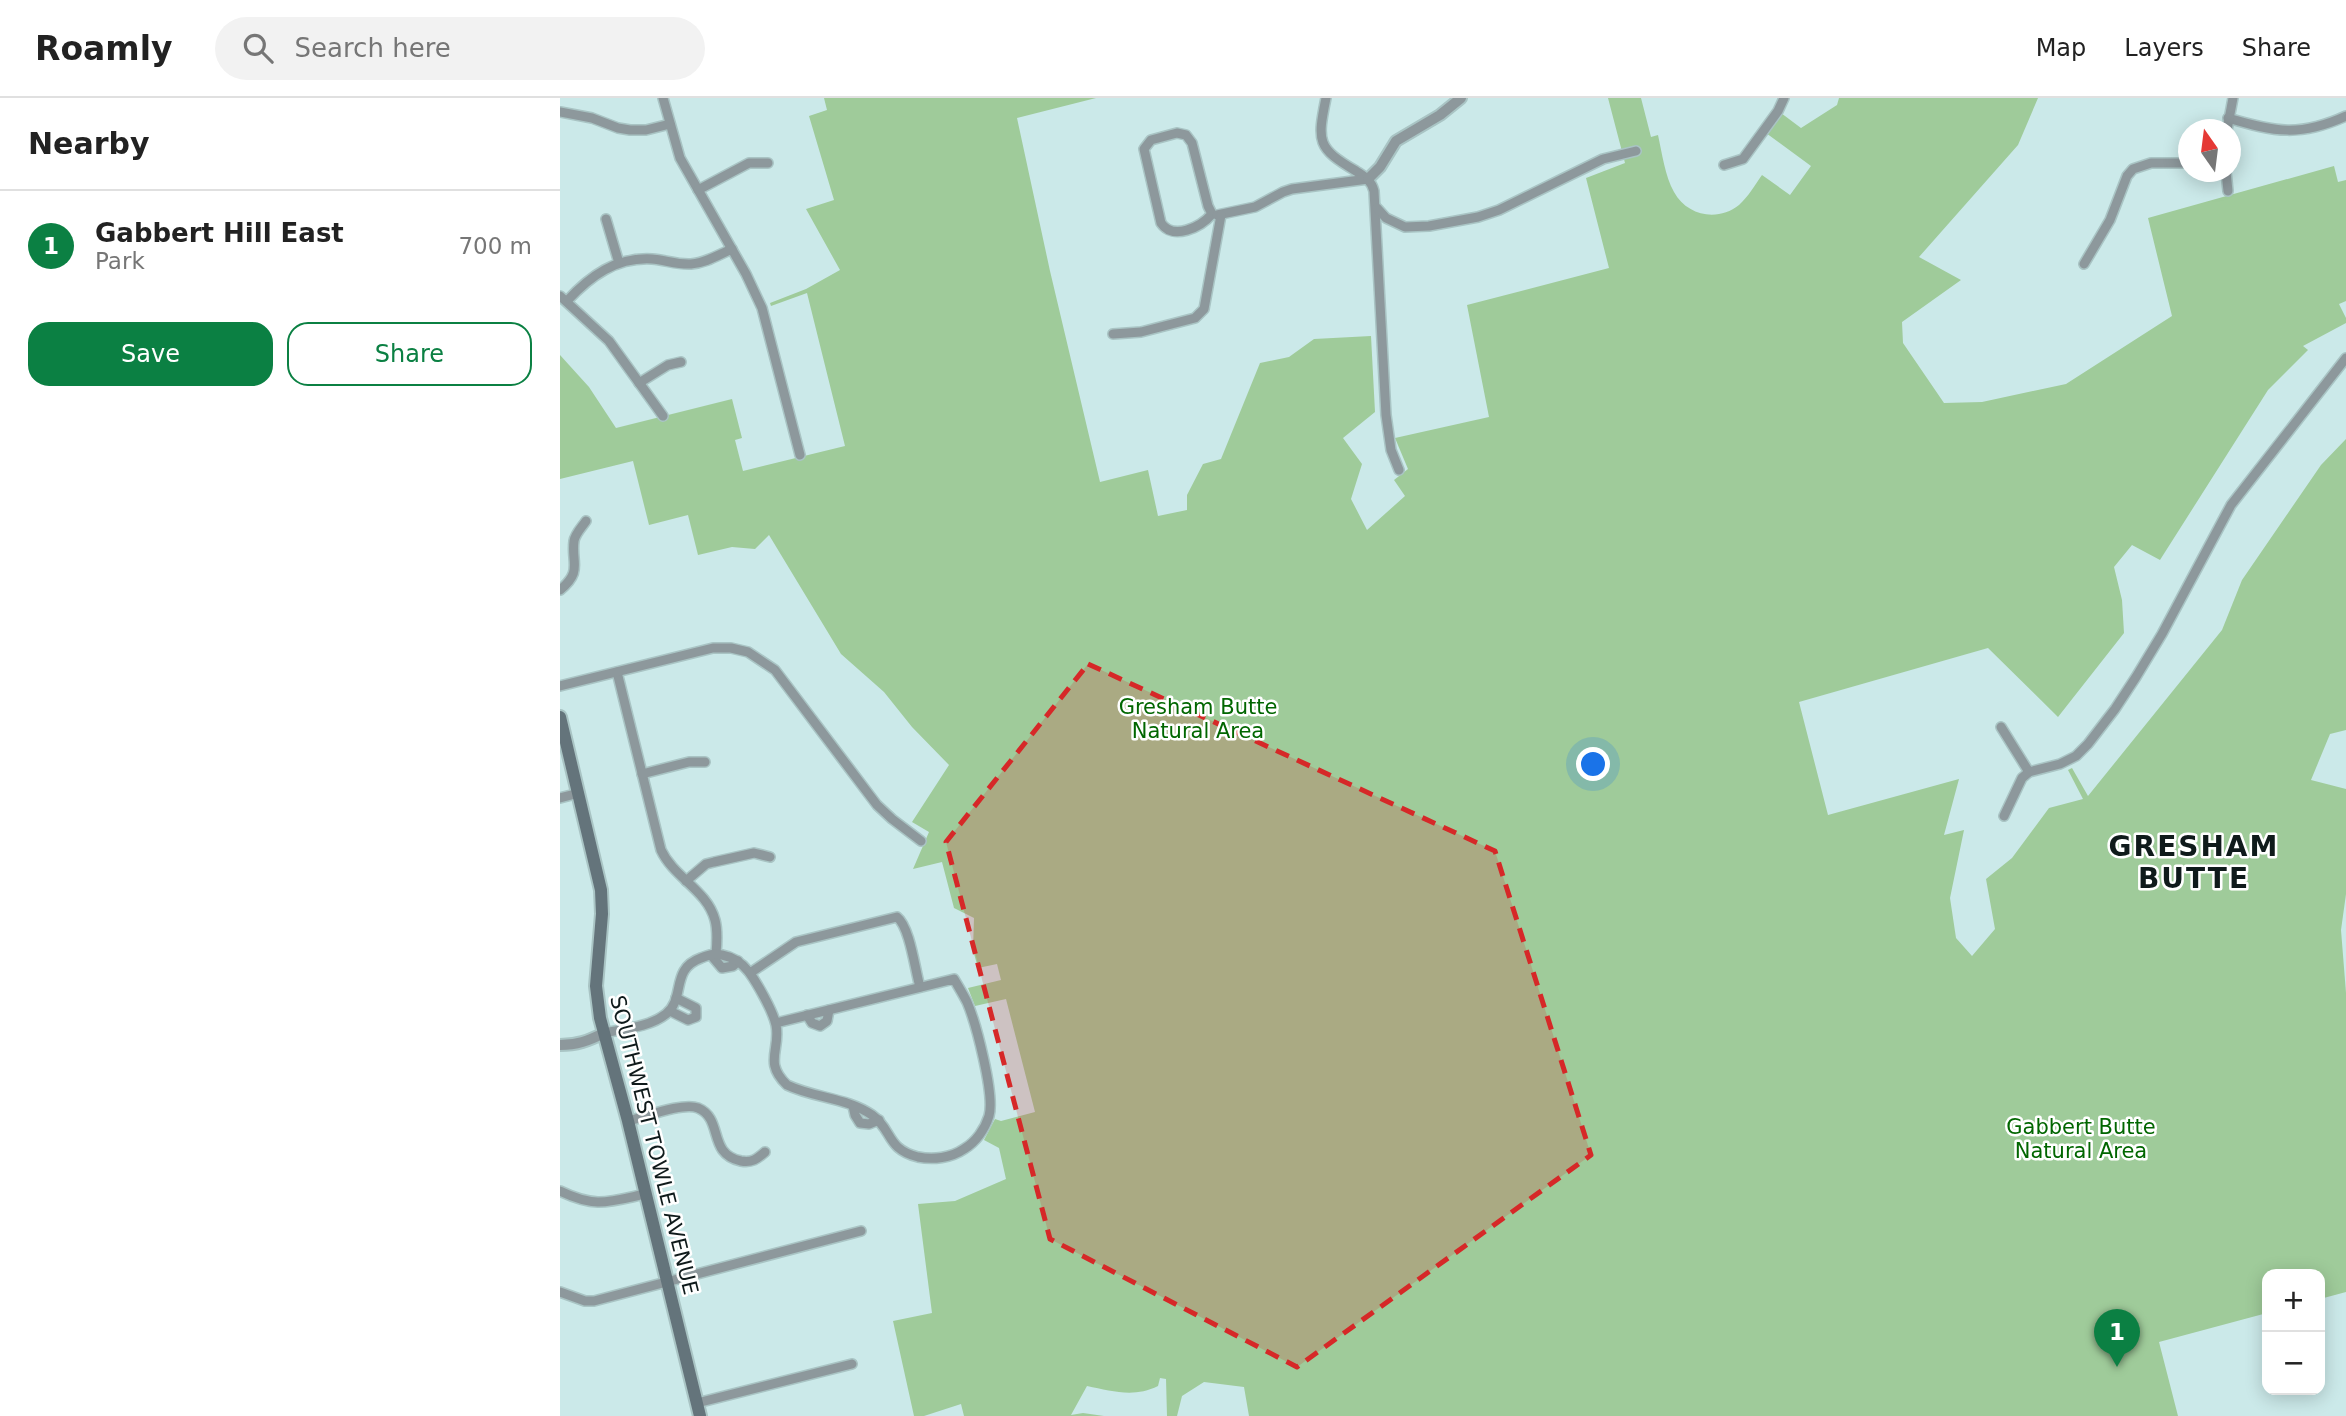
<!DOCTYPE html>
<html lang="en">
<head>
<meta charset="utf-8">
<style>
	body { margin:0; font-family:"DejaVu Sans",sans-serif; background:#f2f2f2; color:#222 }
	.controls { position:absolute; right:21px; bottom:21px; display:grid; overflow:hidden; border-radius:14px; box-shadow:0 4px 18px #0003 }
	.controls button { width:63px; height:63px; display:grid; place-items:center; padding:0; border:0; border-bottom:2px solid #e0e0e0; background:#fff; color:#222; font:35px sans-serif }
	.compass { position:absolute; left:1618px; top:21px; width:63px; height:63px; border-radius:50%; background:#fff; box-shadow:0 4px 18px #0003; rotate:346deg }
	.you { position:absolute; left:1034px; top:667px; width:24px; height:24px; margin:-18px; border:5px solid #fff; border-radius:50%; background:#1a73e8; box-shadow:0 0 0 10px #1a73e833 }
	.badge { display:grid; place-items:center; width:46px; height:46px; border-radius:50%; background:#0b8043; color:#fff; font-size:23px; font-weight:700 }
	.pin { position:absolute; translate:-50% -58px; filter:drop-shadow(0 2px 4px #0008) }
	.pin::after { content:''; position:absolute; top:37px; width:24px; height:21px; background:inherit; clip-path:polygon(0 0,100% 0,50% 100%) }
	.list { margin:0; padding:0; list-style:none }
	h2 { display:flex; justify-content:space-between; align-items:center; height:91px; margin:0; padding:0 28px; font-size:30px }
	h2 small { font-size:23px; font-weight:400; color:#767676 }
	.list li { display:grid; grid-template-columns:46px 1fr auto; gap:21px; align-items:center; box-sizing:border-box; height:112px; padding:0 28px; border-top:2px solid #e0e0e0 }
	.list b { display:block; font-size:26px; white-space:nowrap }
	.list p { margin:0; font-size:23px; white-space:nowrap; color:#767676 }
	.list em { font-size:23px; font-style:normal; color:#767676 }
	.actions { display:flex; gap:14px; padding:21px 28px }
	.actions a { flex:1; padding:16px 0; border:2px solid #0b8043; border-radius:21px; text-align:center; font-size:24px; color:#0b8043 }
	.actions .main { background:#0b8043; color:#fff }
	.icon { flex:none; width:38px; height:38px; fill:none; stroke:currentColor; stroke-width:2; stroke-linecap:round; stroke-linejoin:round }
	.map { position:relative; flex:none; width:1786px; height:1318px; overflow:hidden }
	header { display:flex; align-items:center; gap:42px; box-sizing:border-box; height:98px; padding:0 35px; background:#fff; border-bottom:2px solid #e0e0e0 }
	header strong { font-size:33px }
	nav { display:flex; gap:38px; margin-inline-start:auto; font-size:24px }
	.search { width:490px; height:63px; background:#f2f2f2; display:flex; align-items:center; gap:18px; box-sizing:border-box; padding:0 24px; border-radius:38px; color:#767676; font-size:26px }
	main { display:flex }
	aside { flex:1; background:#fff }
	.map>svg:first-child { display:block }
</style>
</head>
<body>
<header>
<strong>Roamly</strong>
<div class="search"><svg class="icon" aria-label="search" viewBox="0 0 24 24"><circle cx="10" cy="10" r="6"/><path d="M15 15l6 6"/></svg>Search here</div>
<nav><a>Map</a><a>Layers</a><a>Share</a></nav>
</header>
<main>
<aside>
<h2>Nearby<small></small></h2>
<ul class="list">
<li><span class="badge">1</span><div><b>Gabbert Hill East</b><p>Park</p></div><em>700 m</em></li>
</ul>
<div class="actions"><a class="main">Save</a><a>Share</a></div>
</aside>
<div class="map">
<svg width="1786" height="1318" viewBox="0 0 1786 1318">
	<rect width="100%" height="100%" fill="#cbe9e9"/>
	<path fill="#9fcb9a" d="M264 0H536L457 20 490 173 540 384 588 372 598 418 627 412V397L643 366 661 361 700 265 729 259 754 241 811 238 815 314 783 340 802 366 791 401 807 432 845 398 834 382 848 371 835 340 929 319 907 207 1049 170 1026 80 1065 65 1048 0H1081L1091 39 1098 37C1102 55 1105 78 1114 94 1127 118 1158 124 1179 107 1188 99 1195 87 1202 77L1230 97 1251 68 1206 35 1221 15 1241 30 1277 7 1279 0H1478L1458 47 1359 159 1401 182 1342 224 1343 245 1384 305 1422 304 1506 286 1612 218 1588 120 1774 68 1778 84 1786 82V203L1779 206 1786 220V225L1743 248 1748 252 1708 292 1600 462 1572 447 1554 469 1562 502 1564 535 1498 619 1428 550 1239 604 1268 717 1399 681 1384 737 1404 732 1390 800 1396 840 1412 858 1435 831 1426 781 1452 760 1489 710 1523 701 1508 672 1512 670 1528 698 1662 532 1682 482 1761 367 1786 341V632L1770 636 1751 682 1786 691V796L1781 832 1786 895V1194L1760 1201V1176H1707V1215L1599 1244 1618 1318H689L684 1289 644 1284 622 1298 617 1318H607L606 1281 600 1280 598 1288C574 1300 552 1293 527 1288L511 1317 523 1315 544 1318H404L401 1306 364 1318H354L333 1223 372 1215 358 1106 395 1103 446 1081 439 1050 424 1042 435 1021 441 1023 475 1014 446 901 415 908 408 890 441 882 437 866 418 870 413 852 414 820 394 810 382 764 353 771 369 734 352 724 389 667 352 629 324 594 281 556 209 437 195 451 172 449 138 457 128 417 89 427 73 363 0 381V257L29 289 56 330 172 301 182 340 175 342 183 373 285 348 247 195 211 208 210 205 246 191 280 172 246 111 274 102 249 18 267 12Z"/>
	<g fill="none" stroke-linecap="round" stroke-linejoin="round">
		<defs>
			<g id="minor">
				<polyline points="103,0 120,60 186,176 202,210 240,357"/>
				<path d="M766 0C757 44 757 50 796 73 805 79 811 82 814 93L826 317 831 352 839 372"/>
				<polyline points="0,14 32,20 58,30 70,32 86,32 110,26"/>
				<path d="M1668 20C1715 34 1740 39 1786 18"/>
				<polyline points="1667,32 1673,0"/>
				<path d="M617 35 626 37 632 45 648 108 652 116C641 129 613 143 601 125L584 51 591 42Z"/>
				<polyline points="1164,67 1183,61 1218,13 1224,0"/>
				<polyline points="1666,74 1668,93"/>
				<polyline points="138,92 189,65 208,65"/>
				<polyline points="817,110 826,120 845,129 869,128 918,119 939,112 1043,61 1076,53"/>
				<polyline points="657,117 695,109 723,94 732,91 808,81"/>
				<polyline points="46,121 59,165"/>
				<polyline points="1524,166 1550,122 1567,78 1573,71 1591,65 1629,65"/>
				<polyline points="0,198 49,243 103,318"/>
				<path d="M7 203C30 178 56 159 92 161 105 162 118 167 131 166 146 165 158 157 172 151"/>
				<polyline points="553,236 581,234 635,220 644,211 661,117"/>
				<polyline points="79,285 108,267 121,264"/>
				<path d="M0 492C23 473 11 465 14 443 15 436 22 429 26 423"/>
				<path d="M57 574 101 752C114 780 147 792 155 822 158 833 157 845 156 856"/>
				<polyline points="0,588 153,550 171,550 188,554 215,572 317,707 332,721 361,743"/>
				<polyline points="1441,629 1469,674"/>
				<polyline points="82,676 129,664 145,664"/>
				<polyline points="0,700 19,695"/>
				<polyline points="1444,718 1462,680 1469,674 1500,666 1516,658 1528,646 1555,611 1576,579 1602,536 1671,407 1786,260"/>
				<polyline points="126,783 146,766 154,764 194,755 210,759"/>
				<polyline points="151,857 162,870 173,868 178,863"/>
				<path d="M190 875 236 844 337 819C350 829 355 872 360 889"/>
				<polyline points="110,913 128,922 136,919 136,910 116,900"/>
				<polyline points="247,917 252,925 260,928 267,923 269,912"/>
				<path d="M44 935C63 931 90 929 106 916 126 900 110 871 141 860 148 857 155 855 162 857 173 859 182 865 189 874 197 885 213 913 216 927 221 952 203 964 227 987 254 1000 288 1000 312 1017 333 1032 326 1051 358 1059 373 1062 391 1060 404 1051 416 1044 425 1031 429 1018 435 997 416 925 407 904 403 896 398 888 394 881L216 925"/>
				<polyline points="293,1008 295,1017 300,1025 309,1026 319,1022"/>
				<path d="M68 1023C85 1019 123 1004 138 1010 164 1021 147 1056 181 1063 192 1065 197 1061 205 1054"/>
				<path d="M0 1093C35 1110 48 1104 85 1096"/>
				<polyline points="0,1194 25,1203 34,1203 301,1133"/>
				<polyline points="137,1305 292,1266"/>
			</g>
			<g id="tertiary">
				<polyline points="808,81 820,69 836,43 880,17 901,0"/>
				<path d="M0 947C17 947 28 943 44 935"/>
			</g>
			<polyline id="secondary" points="0,619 41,792 42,816 36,888 40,920 68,1023 140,1318"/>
		</defs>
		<use href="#minor" stroke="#a9c4c4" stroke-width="12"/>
		<use href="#tertiary" stroke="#a9c4c4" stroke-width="14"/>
		<use href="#secondary" stroke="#a9c4c4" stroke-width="16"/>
		<use href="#minor" stroke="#8d989c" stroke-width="9"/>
		<use href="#tertiary" stroke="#8d989c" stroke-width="10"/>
		<use href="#secondary" stroke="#64747b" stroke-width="12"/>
	</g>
	<path fill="#d62828" fill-opacity="0.2" stroke="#d62828" stroke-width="5" stroke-dasharray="14 9" stroke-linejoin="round" d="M528 566 935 753 1031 1057 737 1269 490 1141 386 744Z"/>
	<g text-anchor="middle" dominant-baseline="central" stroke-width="5" stroke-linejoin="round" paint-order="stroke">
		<g font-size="21" fill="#016600" stroke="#fff">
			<text x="638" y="609">Gresham Butte<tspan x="638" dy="24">Natural Area</tspan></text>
			<text x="1521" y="1029">Gabbert Butte<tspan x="1521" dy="24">Natural Area</tspan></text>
		</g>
		<g font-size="21" fill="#0f1a1b" stroke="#fff">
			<text transform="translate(94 1047) rotate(76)">SOUTHWEST TOWLE AVENUE</text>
		</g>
		<g font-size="28" font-weight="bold" letter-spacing="2" fill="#0f1a1b" stroke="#fff">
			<text x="1634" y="748">GRESHAM<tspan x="1634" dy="32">BUTTE</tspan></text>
		</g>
	</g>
</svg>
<div class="controls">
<button>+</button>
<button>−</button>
</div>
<svg class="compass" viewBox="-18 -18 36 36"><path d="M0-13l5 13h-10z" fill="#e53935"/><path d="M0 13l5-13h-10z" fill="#767676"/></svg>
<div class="you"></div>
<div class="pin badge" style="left:1557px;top:1269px">1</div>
</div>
</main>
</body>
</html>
